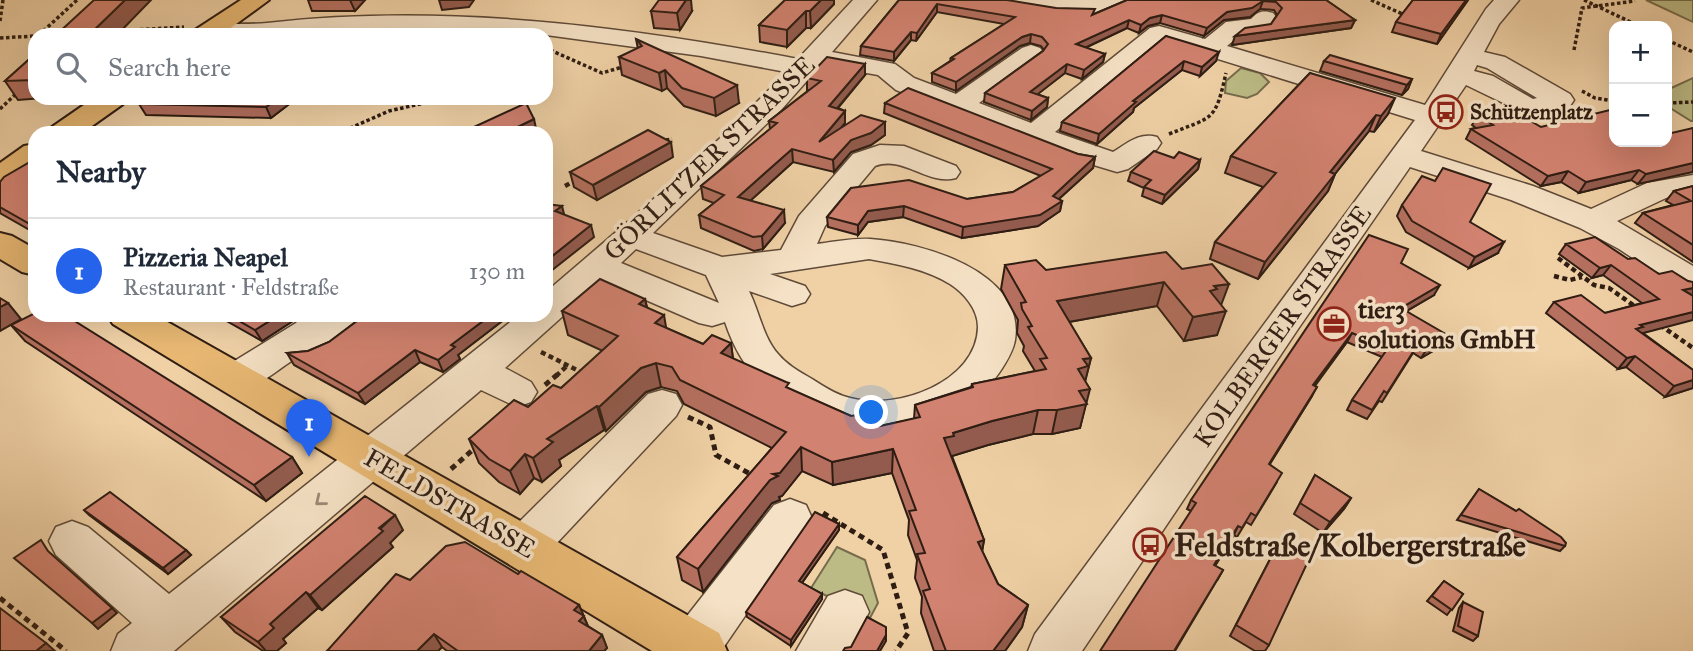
<!DOCTYPE html>
<html lang="en">
<head>
<meta charset="utf-8">
<style>
	body { margin:0; font-family:"IM FELL Great Primer",serif; background:#f6f6f7; color:#1f2937 }
	.controls { position:absolute; right:21px; top:21px; display:grid; overflow:hidden; border-radius:14px; box-shadow:0 7px 28px #0002 }
	.controls button { width:63px; height:63px; display:grid; place-items:center; padding:0; border:0; border-bottom:2px solid #e0e1e3; background:#fff; color:#1f2937; font:35px sans-serif }
	.you { position:absolute; left:872px; top:413px; width:24px; height:24px; margin:-18px; border:5px solid #fff; border-radius:50%; background:#1a73e8; box-shadow:0 0 0 10px #1a73e833 }
	.badge { display:grid; place-items:center; width:46px; height:46px; border-radius:50%; background:#2563eb; color:#fff; font-size:23px; font-weight:700 }
	.pin { position:absolute; translate:-50% -58px; filter:drop-shadow(0 2px 4px #0008) }
	.pin::after { content:''; position:absolute; top:37px; width:24px; height:21px; background:inherit; clip-path:polygon(0 0,100% 0,50% 100%) }
	.list { margin:0; padding:0; list-style:none }
	h2 { display:flex; justify-content:space-between; align-items:center; height:91px; margin:0; padding:0 28px; font-size:30px }
	h2 small { font-size:23px; font-weight:400; color:#747a83 }
	.list li { display:grid; grid-template-columns:46px 1fr auto; gap:21px; align-items:center; box-sizing:border-box; height:105px; padding:0 28px; border-top:2px solid #e0e1e3 }
	.list b { display:block; font-size:26px; white-space:nowrap }
	.list p { margin:0; font-size:23px; white-space:nowrap; color:#747a83 }
	.list em { font-size:23px; font-style:normal; color:#747a83 }
	.icon { flex:none; width:38px; height:38px; fill:none; stroke:currentColor; stroke-width:2; stroke-linecap:round; stroke-linejoin:round }
	.map { position:relative; flex:none; width:1693px; height:651px; overflow:hidden }
	.search { position:absolute; background:#fff; box-shadow:0 7px 28px #0002; left:28px; top:28px; width:525px; height:77px; display:flex; align-items:center; gap:18px; box-sizing:border-box; padding:0 24px; border-radius:21px; color:#747a83; font-size:26px }
	.panel { position:absolute; background:#fff; box-shadow:0 7px 28px #0002; left:28px; top:126px; width:525px; height:196px; border-radius:21px }
	.map>svg:first-child { display:block }
</style>
</head>
<body>
<div class="map">
<svg width="1693" height="651" viewBox="0 0 1693 651">
	<rect width="100%" height="100%" fill="#f0d1a6"/>
	<filter id="stains"><feTurbulence type="fractalNoise" baseFrequency=".00286" numOctaves="4"/><feColorMatrix values="0 0 0 0 .2 0 0 0 0 .09 0 0 0 0 .02 0 0 0 .5 -.17"/></filter>
	<radialGradient id="worn" r=".72"><stop offset=".6" stop-color="#630" stop-opacity="0"/><stop offset="1" stop-color="#630" stop-opacity=".3"/></radialGradient>
	<g fill="#bcbb85" stroke="#766c4c" stroke-width="2">
		<polygon points="1646,0 1693,0 1693,22"/>
		<polygon points="1241,68 1260,73 1269,82 1257,94 1247,98 1225,93 1226,81"/>
		<polygon points="1693,78 1693,121 1691,121 1667,106 1667,90"/>
		<polygon points="837,547 865,560 878,603 870,618 811,588"/>
	</g>
	<g fill="none" stroke-linecap="round" stroke-linejoin="round">
		<defs>
			<g id="minor">
				<path d="M853 0H877L832 52 895 64 914 78 956 94 1022 48 1031 45 1040 48 1044 53 1040 58 979 103 1031 123 1150 28 1159 26 1205 39 1226 22 1251 19C1258 11 1263 10 1273 13L1277 18 1266 31 1241 34 1227 46 1425 105 1486 9 1494 0H1519L1499 24 1484 52 1505 57 1570 94 1574 100 1570 106 1530 116 1466 85 1421 151 1533 186 1591 209 1647 183 1693 175V193L1666 198 1617 221 1693 266V293L1681 290 1619 249 1580 228 1511 200 1410 167 1298 329 1082 651H1028L1035 634 1415 120 1163 42 1055 132 1113 152C1128 143 1139 132 1157 137L1161 143 1157 149 1128 169 1117 172 1057 154 896 90 878 75 821 65 781 110 653 233 722 257 781 250 799 216 853 154 880 145 904 146 956 166 960 172 956 178C927 186 904 155 875 166L825 226 817 244C834 242 852 238 870 239 920 242 1026 271 1015 340 1013 352 1005 364 999 373 960 430 871 444 812 416 766 394 741 370 725 322L712 326 699 323 602 281 505 368 531 382 537 392 531 402 517 407 481 390 174 651H111L118 634 132 623 56 555 49 541 56 527 72 521 88 527 169 594 519 315H546V292C628 222 712 151 786 72L701 56 546 35 387 30 286 35H196L198 28C220 22 245 25 267 23 445 3 624 26 798 59ZM1477 65 1487 68 1537 98 1533 99 1493 76 1474 71ZM636 249 706 275 719 303 621 263ZM869 259C897 264 926 269 950 284 964 293 978 309 978 327 977 382 897 411 850 398 836 395 823 386 812 379 800 372 787 365 778 354 763 337 759 311 749 291L792 306 805 302 810 294 805 286 770 274Z"/>
				<path d="M1001 0H1127C1110 26 1038 12 1012 7L1004 5Z"/>
				<path d="M303 315H375L370 324C348 340 322 370 293 360 271 374 250 396 223 388L218 378 223 368 296 323Z"/>
				<polygon points="662,390 676,394 682,405 676,416 540,561 524,567 508,561 501,547 508,533 648,394"/>
				<polygon points="790,499 806,505 812,518 721,651 671,651 669,647 676,630 774,505"/>
				<polygon points="845,590 862,596 869,612 849,651 796,651 828,596"/>
			</g>
			<g id="major">
				<polygon points="241,0 269,0 221,35 191,35 195,30"/>
				<polygon points="94,98 127,98 123,104 82,133 48,133 52,127"/>
				<polygon points="35,144 35,167 11,184 0,187 0,163 24,146"/>
				<polygon points="0,233 12,236 35,249 35,275 22,272 0,259"/>
				<polygon points="107,315 155,315 719,633 727,651 652,651 113,324"/>
			</g>
		</defs>
		<use href="#minor" stroke="#5f4a38" stroke-width="3"/>
		<use href="#major" stroke="#2f1d13" stroke-width="4"/>
		<g stroke="#2f1d13" stroke-width="3.5" stroke-dasharray="3.5 2.5" stroke-linecap="butt">
			<polyline points="1371,0 1407,16"/>
			<polyline points="1584,0 1639,26"/>
			<polyline points="0,21 3,0"/>
			<polyline points="116,31 184,27"/>
			<polyline points="39,35 77,0"/>
			<polyline points="44,35 61,34"/>
			<polyline points="0,38 35,36"/>
			<polyline points="1667,40 1693,52"/>
			<polyline points="550,50 602,73 626,66"/>
			<polyline points="1574,50 1582,8 1635,1"/>
			<polyline points="1582,91 1595,98 1614,101"/>
			<polyline points="1667,103 1693,102"/>
			<polyline points="0,109 19,91"/>
			<polyline points="339,133 389,111 446,98"/>
			<path d="M1169 134C1214 116 1215 122 1226 73"/>
			<polyline points="660,141 672,139"/>
		</g>
		<g stroke="#2f1d13" stroke-width="4.5" stroke-dasharray="5 3.5" stroke-linecap="butt">
			<polyline points="565,186 576,180"/>
			<polyline points="1558,258 1594,285 1609,288 1636,307"/>
			<polyline points="1554,276 1570,280 1582,277"/>
			<polyline points="1660,325 1693,348"/>
			<polyline points="541,352 583,373"/>
			<polyline points="556,376 568,365"/>
		</g>
		<g stroke="#2f1d13" stroke-width="5" stroke-dasharray="6 4.5" stroke-linecap="butt">
			<polyline points="545,385 558,374"/>
			<polyline points="688,417 710,427 716,455 754,476"/>
			<polyline points="451,469 476,447"/>
			<polyline points="823,513 883,550 908,633 896,651"/>
			<polyline points="0,598 66,651"/>
		</g>
		<use href="#minor" fill="#f5e1c5" fill-rule="evenodd"/>
		<use href="#major" fill="#e8b873" fill-rule="evenodd"/>
	</g>
	<g fill="#b57060" stroke="#2f1d13" stroke-width="2">
		<polygon points="308,0 365,0 355,11 312,11"/>
		<polygon points="785,0 834,0 834,4 811,28 806,28 787,47 760,42 759,25"/>
		<polygon points="899,0 1024,4 1094,14 1127,0 1326,0 1355,20 1351,28 1232,45 1271,24 1277,15 1274,10 1260,9 1250,17 1224,20 1204,36 1160,23 1148,26 1139,33 1127,28 1085,48 1105,54 1103,62 1082,79 1065,73 1037,94 1048,98 1047,107 1031,120 984,102 985,93 1044,50 1041,46 1030,43 1020,46 956,91 932,82 932,73 950,61 951,58 1004,24 937,12 916,41 911,40 894,61 860,55 861,46"/>
		<polygon points="1413,0 1468,0 1437,44 1392,32 1396,22"/>
		<polygon points="651,11 692,11 680,30 654,28"/>
		<polygon points="1166,36 1216,61 1200,76 1182,70 1134,108 1133,112 1097,144 1060,131 1062,122"/>
		<polygon points="636,39 739,103 716,116 684,106 667,88 662,91 622,75 619,57 638,49"/>
		<polygon points="35,54 35,98 43,98 18,100 5,81"/>
		<polygon points="1324,61 1412,79 1408,89 1402,95 1320,71"/>
		<polygon points="1310,73 1388,114 1374,132 1369,131 1335,174 1328,191 1258,279 1210,259 1215,242 1263,187 1225,173 1231,156"/>
		<polygon points="865,75 838,108 845,111 845,123 840,129 885,122 885,135 871,145 851,152 834,172 793,162 750,201 785,223 763,249 754,251 701,228 699,215 714,203 703,199 701,186 770,129 769,121 809,90 807,90 807,78"/>
		<polygon points="146,98 297,98 271,118 146,115 139,104"/>
		<polygon points="885,103 1078,154 1095,157 1093,168 1059,199 1062,201 1060,211 1038,226 962,238 903,217 868,222 858,235 828,227 827,217 851,188 967,199 1013,192 1041,176 884,113"/>
		<polygon points="1478,115 1541,127 1667,142 1693,128 1638,184 1631,180 1579,193 1561,182 1541,186 1466,139 1471,129 1476,128 1472,125"/>
		<polygon points="673,157 597,200 574,187 570,172"/>
		<polygon points="1174,158 1200,160 1198,169 1162,204 1142,196 1144,188 1128,181 1131,172"/>
		<polygon points="35,159 35,233 0,213 0,182"/>
		<polygon points="1693,186 1693,262 1635,223 1643,213 1673,205 1666,201 1674,191"/>
		<polygon points="1402,205 1470,222 1498,253 1469,268 1406,232 1397,216"/>
		<polygon points="1566,244 1628,259 1659,274 1688,281 1643,333 1693,370 1693,388 1665,397 1626,367 1618,369 1546,313 1554,302 1605,313 1642,303 1603,275 1592,278 1559,254"/>
		<polygon points="1401,263 1434,295 1407,311 1443,345 1421,358 1413,353 1382,402 1379,401 1367,419 1347,410 1352,400 1382,357 1347,342 1315,386 1312,396 1270,464 1277,482 1251,525 1246,522 1237,537 1234,535 1215,566 1223,570 1218,579 1191,511 1187,509 1191,500"/>
		<polygon points="1005,265 1046,270 1182,269 1221,304 1217,335 1184,341 1157,306 1069,322 1091,358 1085,381 1086,403 1080,428 1052,434 1033,434 988,445 952,456 984,540 982,551 998,584 1028,605 1022,627 1005,651 934,651 921,613 922,597 915,578 917,560 908,535 909,520 892,473 833,485 802,471 782,496 779,497 780,500 772,503 703,592 682,580 677,557 772,448 684,404 677,391 661,387 646,392 606,431 604,430 559,460 561,466 542,482 534,478 520,494 499,482 479,463 469,439 561,388 603,351 568,335 562,311 645,299 647,307 666,328 703,344 731,343 733,359 789,389 851,416 880,426 914,419 915,405 971,387 972,384 1035,371 1023,351 1024,346 1017,333 1018,320 1001,289"/>
		<polygon points="216,315 294,315 296,319 262,341"/>
		<polygon points="365,315 510,315 458,355 460,359 443,372 420,362 365,404 294,365 287,353 308,351 329,342"/>
		<polygon points="11,325 292,457 302,473 266,501 25,341"/>
		<polygon points="1315,475 1351,498 1344,509 1323,533 1294,514"/>
		<polygon points="1479,489 1516,511 1565,546 1560,551 1457,520"/>
		<polygon points="84,510 186,550 191,555 168,574 89,515"/>
		<polygon points="403,530 390,543 393,547 322,610 318,608 283,639 286,643 277,651 263,651 235,632 221,617"/>
		<polygon points="839,530 802,583 822,594 822,599 791,646 747,617 746,612"/>
		<polygon points="1279,542 1269,645 1265,651 1255,651 1230,636"/>
		<polygon points="518,574 579,605 588,626 602,635 607,648 604,651 447,651 442,647 438,651 327,651 410,580"/>
		<polygon points="1444,581 1463,594 1447,615 1427,601"/>
		<polygon points="1463,602 1478,636 1473,641 1453,631 1459,608"/>
	</g>
	<g fill="#935b4e" stroke="#2f1d13" stroke-width="2">
		<polygon points="125,0 151,0 117,35 89,35"/>
		<polygon points="350,0 365,0 355,11"/>
		<polygon points="439,0 474,0 469,7 442,10"/>
		<polygon points="686,0 691,0 692,11 680,30 677,13"/>
		<polygon points="821,0 834,0 834,4 811,28 810,11"/>
		<polygon points="1466,0 1468,0 1437,44 1441,34"/>
		<polygon points="1263,1 1260,9 1250,17 1224,20 1204,36 1207,28 1227,12"/>
		<polygon points="937,4 937,12 916,41 917,33"/>
		<polygon points="806,11 806,28 787,47 787,30"/>
		<polygon points="1162,15 1160,23 1148,26 1139,33 1141,25 1150,18"/>
		<polygon points="1129,20 1127,28 1074,53 1076,44"/>
		<polygon points="1355,20 1351,28 1232,45 1235,36"/>
		<polygon points="911,32 911,40 894,61 894,52"/>
		<polygon points="1031,34 1030,43 1020,46 956,91 956,82 1022,37"/>
		<polygon points="548,42 552,60 546,75 546,47"/>
		<polygon points="1219,52 1216,61 1200,76 1202,67"/>
		<polygon points="1105,54 1103,62 1082,79 1084,70"/>
		<polygon points="1184,61 1182,70 1134,108 1133,112 1097,144 1099,134 1133,101"/>
		<polygon points="865,64 865,75 829,118 829,106"/>
		<polygon points="1067,64 1065,73 1029,101 1030,92"/>
		<polygon points="665,70 667,88 662,91 659,73"/>
		<polygon points="1412,79 1408,89 1402,95 1407,85"/>
		<polygon points="737,85 739,103 716,116 714,98"/>
		<polygon points="278,98 297,98 271,118 266,107"/>
		<polygon points="1048,98 1047,107 1031,120 1032,111"/>
		<polygon points="1395,98 1388,114 1374,132 1381,116"/>
		<polygon points="845,111 845,123 819,155 819,142"/>
		<polygon points="1376,115 1369,131 1335,174 1328,191 1258,279 1265,262 1330,172"/>
		<polygon points="534,119 537,133 505,133"/>
		<polygon points="885,122 885,135 871,145 851,152 834,172 833,160 851,140"/>
		<polygon points="671,142 673,157 597,200 593,185"/>
		<polygon points="792,149 793,162 740,210 738,197"/>
		<polygon points="1095,157 1093,168 1051,206 1053,196"/>
		<polygon points="1200,160 1198,169 1162,204 1165,195"/>
		<polygon points="1693,163 1693,172 1638,184 1646,174"/>
		<polygon points="1639,170 1631,180 1579,193 1586,182"/>
		<polygon points="1568,171 1561,182 1541,186 1548,176"/>
		<polygon points="1062,201 1060,211 1038,226 962,238 963,227"/>
		<polygon points="562,206 565,218 555,211"/>
		<polygon points="904,206 903,217 868,222 858,235 858,225 868,211"/>
		<polygon points="784,210 785,223 763,249 762,236"/>
		<polygon points="591,225 594,237 546,275 546,261"/>
		<polygon points="1504,242 1498,253 1469,268 1475,257"/>
		<polygon points="1611,265 1603,275 1592,278 1600,268"/>
		<polygon points="1164,282 1157,306 1052,325 1057,301"/>
		<polygon points="1229,284 1220,308 1210,291 1214,286"/>
		<polygon points="1440,285 1434,295 1396,317 1401,308"/>
		<polygon points="1693,288 1693,296 1683,290"/>
		<polygon points="645,299 650,323 639,304"/>
		<polygon points="8,303 21,319 0,331 0,307"/>
		<polygon points="1226,311 1217,335 1184,341 1193,317"/>
		<polygon points="1693,312 1693,320 1636,335 1628,340 1640,325"/>
		<polygon points="279,315 294,315 296,319 262,341 255,330"/>
		<polygon points="491,315 510,315 458,355 460,359 443,372 438,360 451,345"/>
		<polygon points="664,315 668,339 655,323"/>
		<polygon points="1352,333 1347,342 1308,394 1313,385"/>
		<polygon points="1449,336 1443,345 1421,358 1427,349"/>
		<polygon points="731,343 734,367 721,353"/>
		<polygon points="415,350 420,362 365,404 358,393"/>
		<polygon points="1635,356 1626,367 1618,369 1627,358"/>
		<polygon points="1091,358 1085,382 1090,389 1080,428 1052,434 1057,410 1078,369 1083,359"/>
		<polygon points="656,363 661,387 646,392 606,431 599,407 641,368"/>
		<polygon points="1693,380 1693,388 1665,397 1674,386"/>
		<polygon points="1317,387 1312,396 1264,473 1269,464"/>
		<polygon points="597,406 604,430 559,460 561,466 542,482 533,458 547,439"/>
		<polygon points="1038,410 1033,434 988,445 952,456 951,460 944,438 953,433 992,421"/>
		<polygon points="801,447 802,471 782,496 779,497 780,500 772,503 703,592 698,569 773,474"/>
		<polygon points="893,449 892,473 833,485 832,462"/>
		<polygon points="525,454 534,478 520,494 510,471"/>
		<polygon points="292,457 302,473 266,501 254,485"/>
		<polygon points="1351,498 1344,509 1323,533 1330,522"/>
		<polygon points="395,515 403,530 390,543 393,547 322,610 310,595"/>
		<polygon points="839,524 839,530 799,587 799,581"/>
		<polygon points="1238,526 1234,535 1210,574 1214,565"/>
		<polygon points="984,540 980,564 978,542"/>
		<polygon points="186,550 191,555 168,574 163,568"/>
		<polygon points="1223,570 1175,651 1174,651"/>
		<polygon points="306,592 318,608 283,639 286,643 277,651 266,651 258,642 270,624"/>
		<polygon points="822,594 822,599 791,646 791,640"/>
		<polygon points="579,605 589,629 584,634 574,610"/>
		<polygon points="1028,605 1022,627 1005,651 993,651"/>
		<polygon points="112,608 117,613 98,629 92,623"/>
		<polygon points="434,634 442,647 438,651 417,651"/>
		<polygon points="602,635 607,648 604,651 589,651"/>
		<polygon points="886,635 886,641 880,651 877,651"/>
		<polygon points="46,643 55,651 36,651"/>
	</g>
	<g fill="#d28270" stroke="#2f1d13" stroke-width="2">
		<polygon points="94,0 125,0 89,35 56,35"/>
		<polygon points="659,0 686,0 677,13 651,11"/>
		<polygon points="785,0 821,0 810,11 806,11 787,30 759,25"/>
		<polygon points="899,0 1007,0 1056,8 1095,9 1092,15 1127,0 1326,0 1355,20 1235,36 1245,28 1271,24 1282,8 1276,2 1263,1 1252,8 1227,12 1207,28 1162,15 1150,18 1141,25 1129,20 1076,44 1105,54 1084,70 1067,64 1030,92 1048,98 1032,111 985,93 1043,51 1048,44 1042,37 1031,34 1022,37 956,82 932,73 954,59 951,58 1015,17 937,4 917,33 911,32 894,52 861,46"/>
		<polygon points="1413,0 1466,0 1441,34 1396,22"/>
		<polygon points="516,30 529,35 504,35"/>
		<polygon points="1166,36 1219,52 1202,67 1184,61 1133,101 1136,102 1099,134 1062,122"/>
		<polygon points="636,39 737,85 714,98 682,88 665,70 659,73 619,57 642,46"/>
		<polygon points="35,54 35,80 5,81"/>
		<polygon points="1330,55 1412,79 1407,85 1324,61"/>
		<polygon points="827,57 865,64 829,106 845,111 819,142 861,115 885,122 871,133 851,140 833,160 792,149 738,197 784,210 762,236 753,237 699,215 724,195 701,186 777,123 769,121 821,81 807,78"/>
		<polygon points="1310,73 1395,98 1381,116 1376,115 1330,172 1335,174 1265,262 1215,242 1276,173 1231,156"/>
		<polygon points="908,88 1078,154 1095,157 1053,196 1062,201 1040,215 963,227 904,206 868,211 858,225 827,217 851,188 909,180 967,199 1013,192 1052,169 885,103"/>
		<polygon points="146,98 278,98 266,107 139,104"/>
		<polygon points="526,103 534,119 505,133 461,133"/>
		<polygon points="1510,109 1541,127 1614,109 1614,142 1667,142 1667,134 1693,128 1693,163 1646,174 1639,170 1586,182 1568,171 1548,176 1471,129 1493,125 1478,115"/>
		<polygon points="648,130 671,142 593,185 570,172"/>
		<polygon points="1154,151 1174,158 1179,152 1200,160 1165,195 1144,187 1151,180 1131,172"/>
		<polygon points="35,159 35,227 0,207 0,182 4,177"/>
		<polygon points="1443,168 1491,184 1470,222 1504,242 1475,257 1412,221 1402,205 1422,176 1435,181"/>
		<polygon points="1693,186 1693,245 1643,213 1691,201 1674,191"/>
		<polygon points="546,204 562,206 555,211 591,225 546,261"/>
		<polygon points="1369,235 1408,249 1401,263 1440,285 1401,308 1449,336 1427,349 1418,344 1387,393 1384,391 1372,410 1352,400 1388,348 1352,333 1313,385 1317,387 1269,464 1282,473 1256,516 1251,513 1242,528 1238,526 1214,565 1223,570 1174,651 1100,651 1196,503 1191,500"/>
		<polygon points="1595,237 1628,259 1635,258 1659,274 1672,271 1688,281 1693,282 1693,288 1683,290 1693,296 1693,312 1640,325 1643,327 1636,329 1693,370 1693,380 1674,386 1635,356 1627,358 1554,302 1581,295 1605,313 1659,299 1611,265 1600,268 1566,244"/>
		<polygon points="1166,252 1182,269 1212,264 1229,284 1214,286 1217,289 1210,291 1226,311 1193,317 1164,282 1057,301 1091,358 1083,359 1088,366 1078,369 1090,389 1079,391 1087,404 1057,410 1038,410 992,421 953,433 954,436 944,438 984,540 978,542 998,584 1028,605 993,651 946,651 923,591 930,589 917,554 925,553 909,511 916,510 893,449 832,462 801,447 780,473 773,474 778,476 770,480 698,569 677,557 786,432 680,380 672,367 656,363 641,368 599,407 597,406 547,439 553,442 533,458 525,454 510,471 489,459 469,439 514,400 528,407 553,385 561,388 618,336 562,311 600,279 645,299 639,304 664,315 655,323 703,344 712,335 731,343 721,353 786,382 789,383 786,387 851,416 875,412 880,426 920,417 915,405 973,387 972,384 1046,369 1040,359 1047,358 1028,327 1032,326 1022,309 1021,303 1026,302 1005,265 1036,260 1046,270"/>
		<polygon points="0,298 8,303 0,307"/>
		<polygon points="35,313 35,315 65,315 292,457 254,485 11,325"/>
		<polygon points="229,315 279,315 255,330"/>
		<polygon points="365,315 491,315 451,345 455,347 438,360 415,350 358,393 287,353 308,351 329,342"/>
		<polygon points="1315,475 1351,498 1330,522 1300,503"/>
		<polygon points="1479,489 1516,511 1519,509 1561,537 1566,543 1565,546 1461,515"/>
		<polygon points="110,492 186,550 163,568 84,510"/>
		<polygon points="365,496 395,515 379,528 383,531 310,595 306,592 270,624 274,628 258,642 221,617"/>
		<polygon points="815,512 839,524 799,581 822,594 791,640 746,612"/>
		<polygon points="41,540 48,551 112,608 92,623 14,558"/>
		<polygon points="465,542 518,574 521,571 579,605 574,610 584,616 579,621 602,635 589,651 458,651 434,634 417,651 327,651 396,574 410,580 446,546"/>
		<polygon points="1279,542 1287,542 1311,555 1269,645 1236,625"/>
		<polygon points="1444,581 1463,594 1452,610 1432,596"/>
		<polygon points="1463,602 1483,612 1478,636 1458,626"/>
		<polygon points="0,608 46,643 36,651 0,651"/>
		<polygon points="867,617 886,627 886,635 877,651 843,651 845,648 851,647"/>
	</g>
	<defs><path id="oneway-chevron" d="M-2-3.5L2.5 0L-2 3.5" fill="none" stroke-width="1.6" stroke-linecap="round" stroke-linejoin="round" transform="scale(1.75)"/></defs>
	<use stroke="#9c8975" href="#oneway-chevron" transform="translate(320 501) rotate(141)"/>
	<defs>
		<symbol id="bus-ring" viewBox="-11 -11 22 22"><circle r="9.5" fill="#f5e1c5" stroke="#8f2418" stroke-width="1.5"/><path d="M-5-6H5V4H4V6H2V4H-2V6H-4V4H-5ZM-3.5-4V0h7V-4ZM-3.5 1.2v1.5H-2V1.2ZM2 1.2v1.5H3.5V1.2Z" fill="#8f2418"/></symbol>
		<symbol id="office-ring" viewBox="-11 -11 22 22"><circle r="9.5" fill="#f5e1c5" stroke="#8f2418" stroke-width="1.5"/><path d="M-6-3h4V-5.5h4V-3h4V5H-6ZM-1-4.5V-3h2v-1.5ZM-6 0V1H6V0Z" fill="#8f2418"/></symbol>
	</defs>
	<g fill-rule="evenodd">
		<use href="#bus-ring" x="1427" y="93" width="38" height="38"/>
		<use href="#office-ring" x="1315" y="305" width="38" height="38"/>
		<use href="#bus-ring" x="1131" y="526" width="38" height="38"/>
	</g>
	<g text-anchor="middle" dominant-baseline="central" stroke-width="7" stroke-linejoin="round" paint-order="stroke">
		<g font-size="21" font-weight="bold" fill="#2f1d13" stroke="#f5e1c5" text-anchor="start">
			<text x="1470" y="112">Schützenplatz</text>
		</g>
		<g font-size="26" fill="#2f1d13" stroke="#f5e1c5">
			<text transform="translate(709 158) rotate(-44)">GÖRLITZER STRASSE</text>
			<text transform="translate(1282 326) rotate(-55)">KOLBERGER STRASSE</text>
			<text transform="translate(450 503) rotate(30)">FELDSTRASSE</text>
		</g>
		<g font-size="26" font-weight="bold" fill="#2f1d13" stroke="#f5e1c5" text-anchor="start">
			<text x="1358" y="309">tier3<tspan x="1358" dy="30">solutions GmbH</tspan></text>
		</g>
		<g font-size="32" font-weight="bold" fill="#2f1d13" stroke="#f5e1c5" text-anchor="start">
			<text x="1174" y="545">Feldstraße/Kolbergerstraße</text>
		</g>
	</g>
	<rect width="100%" height="100%" filter="url(#stains)"/>
	<rect width="100%" height="100%" fill="url(#worn)"/>
</svg>
<div class="controls">
<button>+</button>
<button>−</button>
</div>
<div class="you"></div>
<div class="pin badge" style="left:309px;top:457px">1</div>
<div class="search"><svg class="icon" aria-label="search" viewBox="0 0 24 24"><circle cx="10" cy="10" r="6"/><path d="M15 15l6 6"/></svg>Search here</div>
<section class="panel">
<h2>Nearby<small></small></h2>
<ul class="list">
<li><span class="badge">1</span><div><b>Pizzeria Neapel</b><p>Restaurant · Feldstraße</p></div><em>130 m</em></li>
</ul>
</section>
</div>
</body>
</html>
